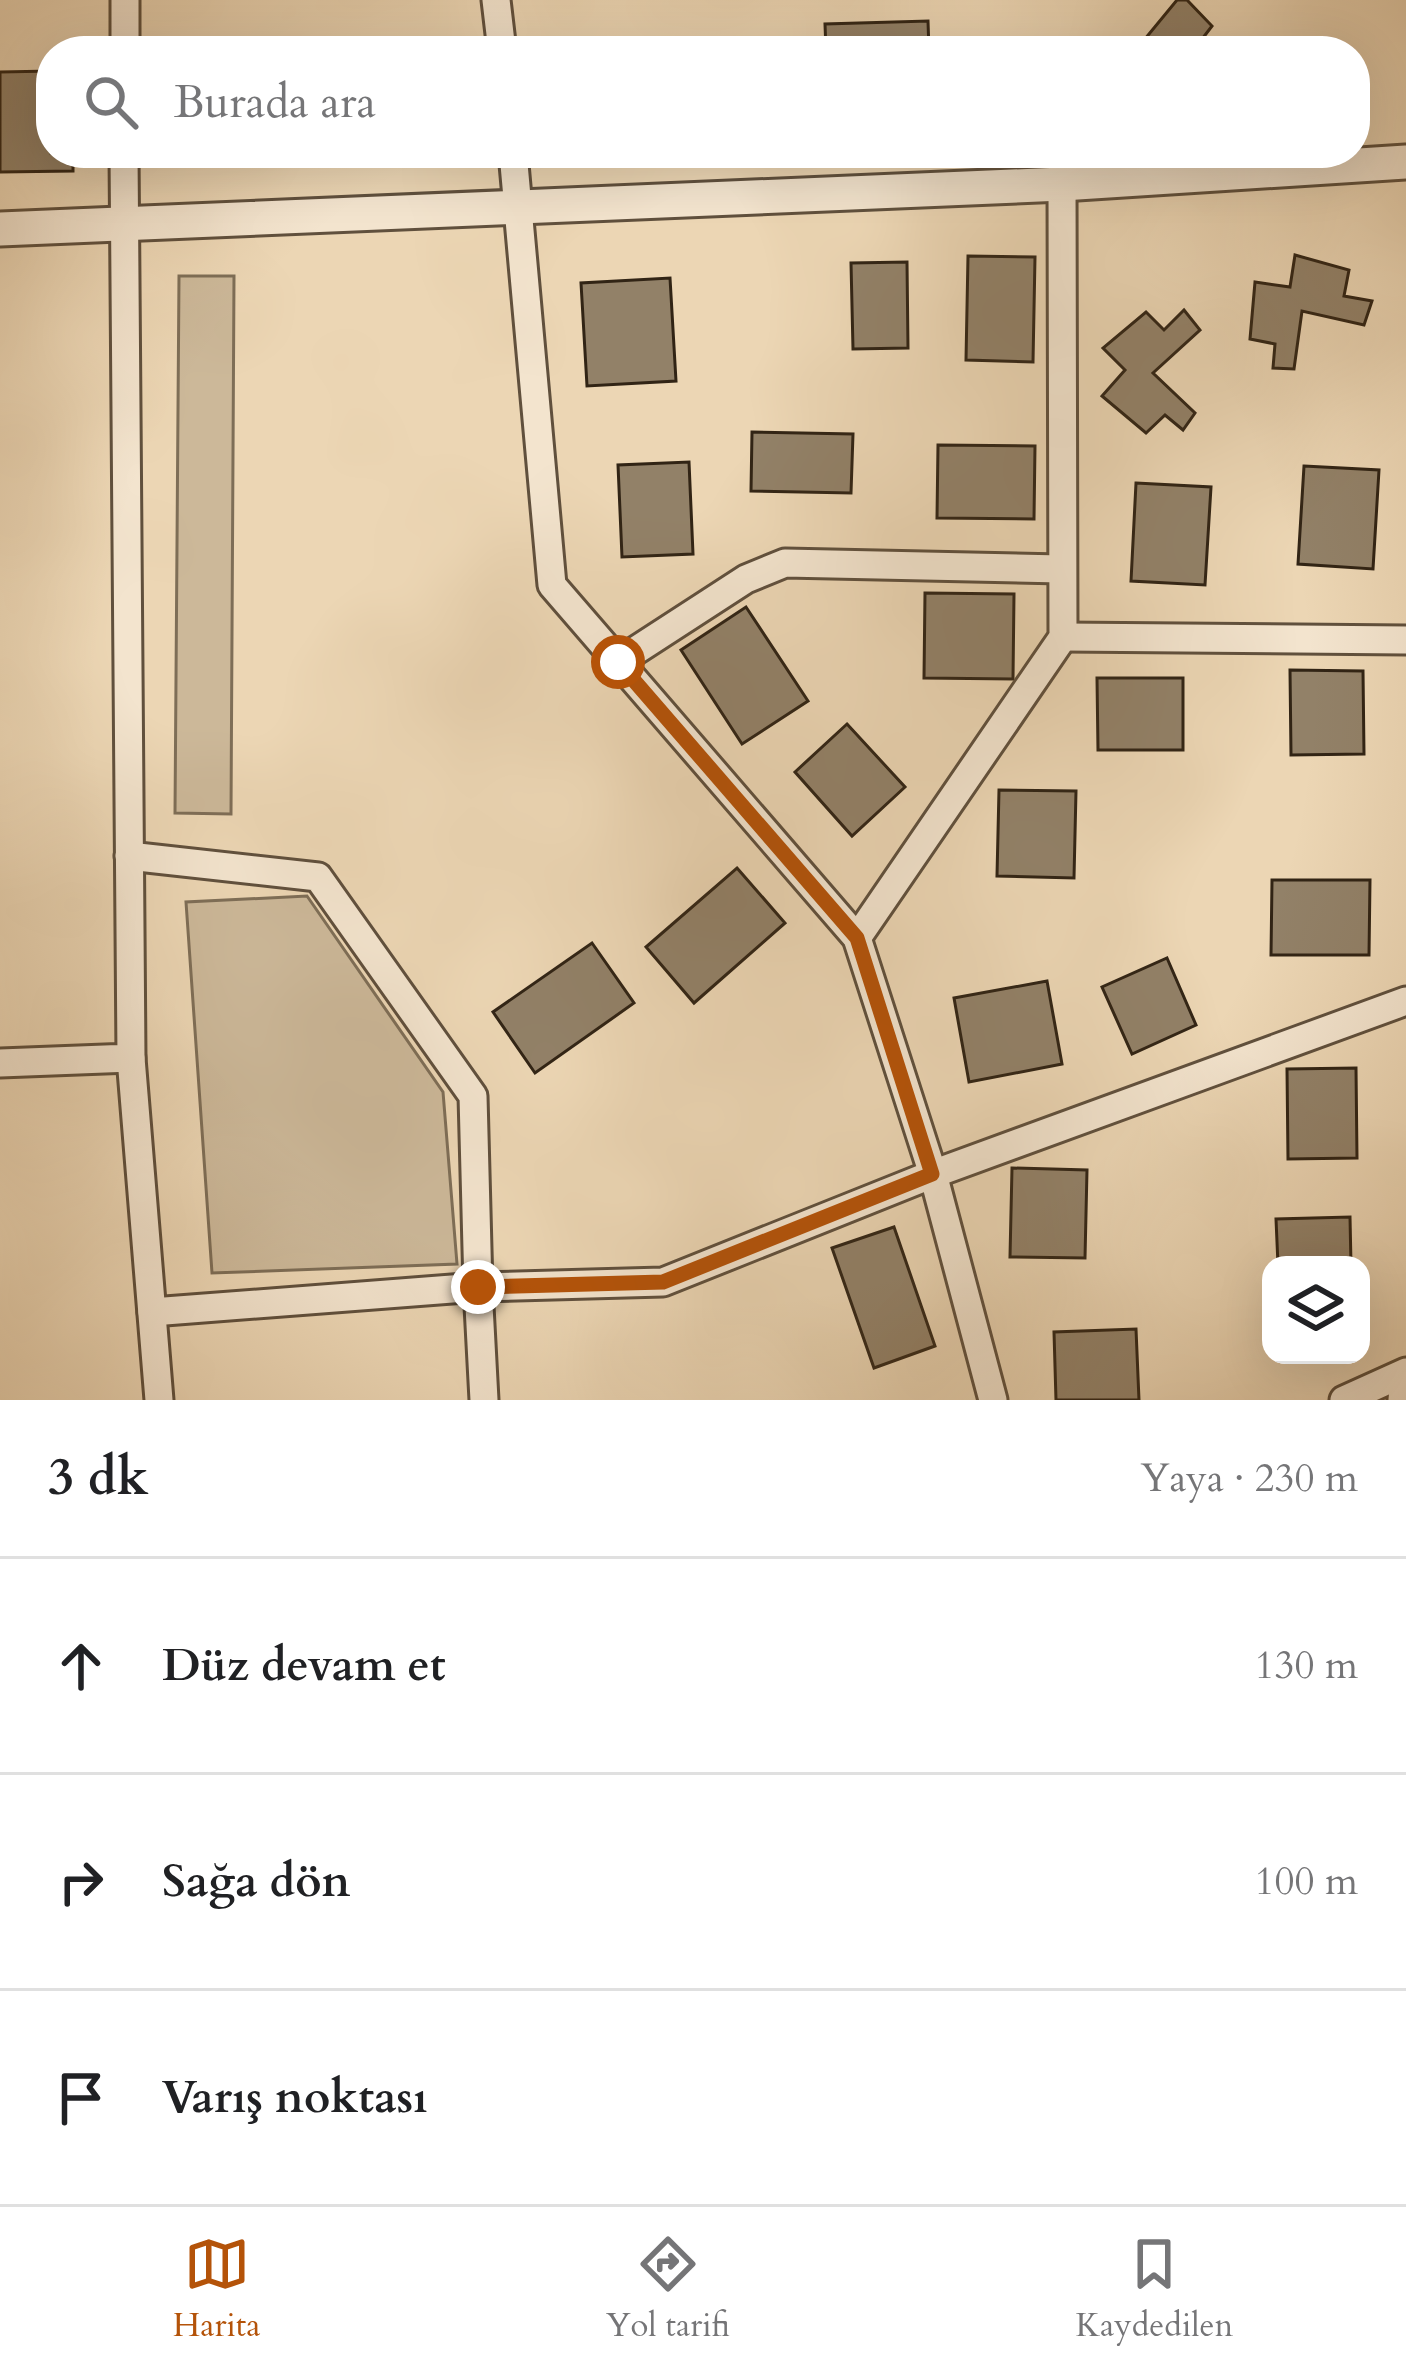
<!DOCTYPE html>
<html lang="tr">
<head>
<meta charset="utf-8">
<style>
	body { margin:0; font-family:Cardo,serif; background:#f2f2f2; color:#202124 }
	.controls { position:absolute; right:36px; bottom:36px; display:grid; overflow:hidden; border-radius:24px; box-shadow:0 12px 48px #0002 }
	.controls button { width:108px; height:108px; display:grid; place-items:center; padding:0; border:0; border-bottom:3px solid #e0e0e0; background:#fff; color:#202124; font:60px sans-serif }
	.stop { position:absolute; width:36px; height:36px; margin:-27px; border:9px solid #b45309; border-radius:50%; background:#fff }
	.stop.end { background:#b45309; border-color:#fff; box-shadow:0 3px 12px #0008 }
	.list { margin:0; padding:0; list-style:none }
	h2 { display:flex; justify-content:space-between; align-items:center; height:156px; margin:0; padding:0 48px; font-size:51px }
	h2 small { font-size:39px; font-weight:400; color:#757577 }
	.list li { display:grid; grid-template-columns:78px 1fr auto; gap:36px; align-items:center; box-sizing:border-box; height:216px; padding:0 48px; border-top:3px solid #e0e0e0 }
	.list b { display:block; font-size:45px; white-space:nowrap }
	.list em { font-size:39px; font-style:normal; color:#757577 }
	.icon { flex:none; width:66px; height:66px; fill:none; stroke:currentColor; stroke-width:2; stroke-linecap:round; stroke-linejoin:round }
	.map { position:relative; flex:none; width:1406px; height:1400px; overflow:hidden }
	.search { position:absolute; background:#fff; box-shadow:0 12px 48px #0002; left:36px; right:36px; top:36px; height:132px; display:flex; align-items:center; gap:30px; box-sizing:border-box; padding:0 42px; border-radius:48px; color:#757577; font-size:45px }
	.sheet { height:804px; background:#fff }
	nav { display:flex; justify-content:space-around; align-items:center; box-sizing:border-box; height:168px; border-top:3px solid #e0e0e0; background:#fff; font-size:33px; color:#757577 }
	nav a { display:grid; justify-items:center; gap:6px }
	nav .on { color:#b45309 }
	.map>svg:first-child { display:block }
</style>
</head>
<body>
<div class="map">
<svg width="1406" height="1400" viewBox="0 0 1406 1400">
	<rect width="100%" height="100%" fill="#ecd6b4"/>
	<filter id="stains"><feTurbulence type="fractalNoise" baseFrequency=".00167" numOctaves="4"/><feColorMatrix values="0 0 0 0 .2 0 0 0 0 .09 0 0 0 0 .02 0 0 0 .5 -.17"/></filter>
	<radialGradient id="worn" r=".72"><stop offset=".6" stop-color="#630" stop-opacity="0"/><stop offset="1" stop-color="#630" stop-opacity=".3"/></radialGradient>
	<g fill="#ccb899" stroke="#7e6e57" stroke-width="3">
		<polygon points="179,276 234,276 231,814 175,813"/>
		<polygon points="307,896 443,1092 457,1264 212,1273 186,902"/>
	</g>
	<g fill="#928168" stroke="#312415" stroke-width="3">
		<polygon points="1177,0 1187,0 1212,26 1193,51 1135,51"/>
		<polygon points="928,21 929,51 826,51 825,24"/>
		<polygon points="1080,42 1081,51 1005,51 1004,45"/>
		<polygon points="51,71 51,153 73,153 73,171 0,172 0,72"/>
		<polygon points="1295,255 1349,270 1344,296 1372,301 1364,325 1302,311 1294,369 1273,368 1275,344 1250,339 1255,282 1290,287"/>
		<polygon points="968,256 1035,257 1033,362 966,360"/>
		<polygon points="907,262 908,348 853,349 851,263"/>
		<polygon points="670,278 676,381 587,386 581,283"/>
		<polygon points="1184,310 1200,330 1153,373 1195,413 1183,430 1165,415 1146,433 1102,396 1125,370 1103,348 1146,312 1164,330"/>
		<polygon points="752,432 853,434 851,493 751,491"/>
		<polygon points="938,445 1035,446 1034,519 937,518"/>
		<polygon points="689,462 693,554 622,557 618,465"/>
		<polygon points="1304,466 1379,470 1373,569 1298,564"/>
		<polygon points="1136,483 1211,487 1205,585 1131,581"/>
		<polygon points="925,593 1014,594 1013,679 924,678"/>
		<polygon points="746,607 808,701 742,744 681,650"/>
		<polygon points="1290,670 1363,671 1364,754 1291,755"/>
		<polygon points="1097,678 1183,678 1183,750 1098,750"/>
		<polygon points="847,724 905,787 852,836 795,772"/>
		<polygon points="999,790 1076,791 1074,878 997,876"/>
		<polygon points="737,868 785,923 694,1003 646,947"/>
		<polygon points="1272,880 1370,880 1369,955 1271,955"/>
		<polygon points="592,943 634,1003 535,1073 493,1012"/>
		<polygon points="1167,958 1196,1025 1132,1054 1102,987"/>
		<polygon points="1047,981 1062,1064 969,1082 954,998"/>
		<polygon points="1356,1068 1357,1158 1288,1159 1287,1069"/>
		<polygon points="1012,1168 1087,1170 1085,1258 1010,1257"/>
		<polygon points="1350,1217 1351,1265 1278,1265 1276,1219"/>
		<polygon points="894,1227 935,1346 874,1368 832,1248"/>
		<polygon points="1136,1329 1139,1400 1056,1400 1054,1332"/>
	</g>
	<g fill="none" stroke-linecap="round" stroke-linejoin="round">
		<defs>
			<g id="minor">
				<polyline points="496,0 502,51"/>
				<polyline points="125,51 125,0"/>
				<polyline points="513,153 552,585 857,938 933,1174 993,1400"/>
				<polyline points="1063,637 1406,640"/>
				<polyline points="618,662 746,579 785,563 1061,569"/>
				<polyline points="129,856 318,877 473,1096 478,1287 484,1400"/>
				<polyline points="857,938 1063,637 1062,184"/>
				<polyline points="131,1058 159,1400"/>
				<polyline points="0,1063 131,1058 124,153"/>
				<polyline points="152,1312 478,1287 663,1282 933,1174 1406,1001"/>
				<polyline points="1344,1400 1406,1372"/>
			</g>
			<g id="tertiary">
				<polyline points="0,229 1062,184 1406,162"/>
				<polyline points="1405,1400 1406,1390"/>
			</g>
		</defs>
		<use href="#minor" stroke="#60503d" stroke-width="33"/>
		<use href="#tertiary" stroke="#60503d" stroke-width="39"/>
		<use href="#minor" stroke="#f3e4ce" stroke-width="27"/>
		<use href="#tertiary" stroke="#f3e4ce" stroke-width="33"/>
	</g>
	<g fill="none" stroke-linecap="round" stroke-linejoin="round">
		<polyline stroke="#b45309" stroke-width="15" points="478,1287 663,1282 932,1174 857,938 618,662"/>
	</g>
	<rect width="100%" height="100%" filter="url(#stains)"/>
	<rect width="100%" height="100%" fill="url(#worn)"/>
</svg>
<div class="controls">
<button><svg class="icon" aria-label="layers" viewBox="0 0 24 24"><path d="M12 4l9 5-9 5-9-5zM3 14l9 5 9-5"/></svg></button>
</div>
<div class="stop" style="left:618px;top:662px"></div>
<div class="stop end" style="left:478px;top:1287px"></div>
<div class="search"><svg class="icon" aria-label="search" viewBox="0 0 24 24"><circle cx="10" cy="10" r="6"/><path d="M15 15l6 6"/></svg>Burada ara</div>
</div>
<section class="sheet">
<h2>3 dk<small>Yaya · 230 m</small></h2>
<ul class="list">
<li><svg class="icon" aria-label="ahead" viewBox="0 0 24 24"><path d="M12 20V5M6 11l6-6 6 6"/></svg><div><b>Düz devam et</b></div><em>130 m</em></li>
<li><svg class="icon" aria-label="right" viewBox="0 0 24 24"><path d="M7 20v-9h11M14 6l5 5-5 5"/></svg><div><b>Sağa dön</b></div><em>100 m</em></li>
<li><svg class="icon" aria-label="arrive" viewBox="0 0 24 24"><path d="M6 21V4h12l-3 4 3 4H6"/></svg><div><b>Varış noktası</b></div></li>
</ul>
</section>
<nav>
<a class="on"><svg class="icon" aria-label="map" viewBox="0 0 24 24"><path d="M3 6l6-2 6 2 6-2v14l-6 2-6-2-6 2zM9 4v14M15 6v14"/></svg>Harita</a>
<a><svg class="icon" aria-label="directions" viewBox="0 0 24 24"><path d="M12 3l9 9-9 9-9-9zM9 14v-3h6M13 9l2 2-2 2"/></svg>Yol tarifi</a>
<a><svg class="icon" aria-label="saved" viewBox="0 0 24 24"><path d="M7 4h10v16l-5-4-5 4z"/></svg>Kaydedilen</a>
</nav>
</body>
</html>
